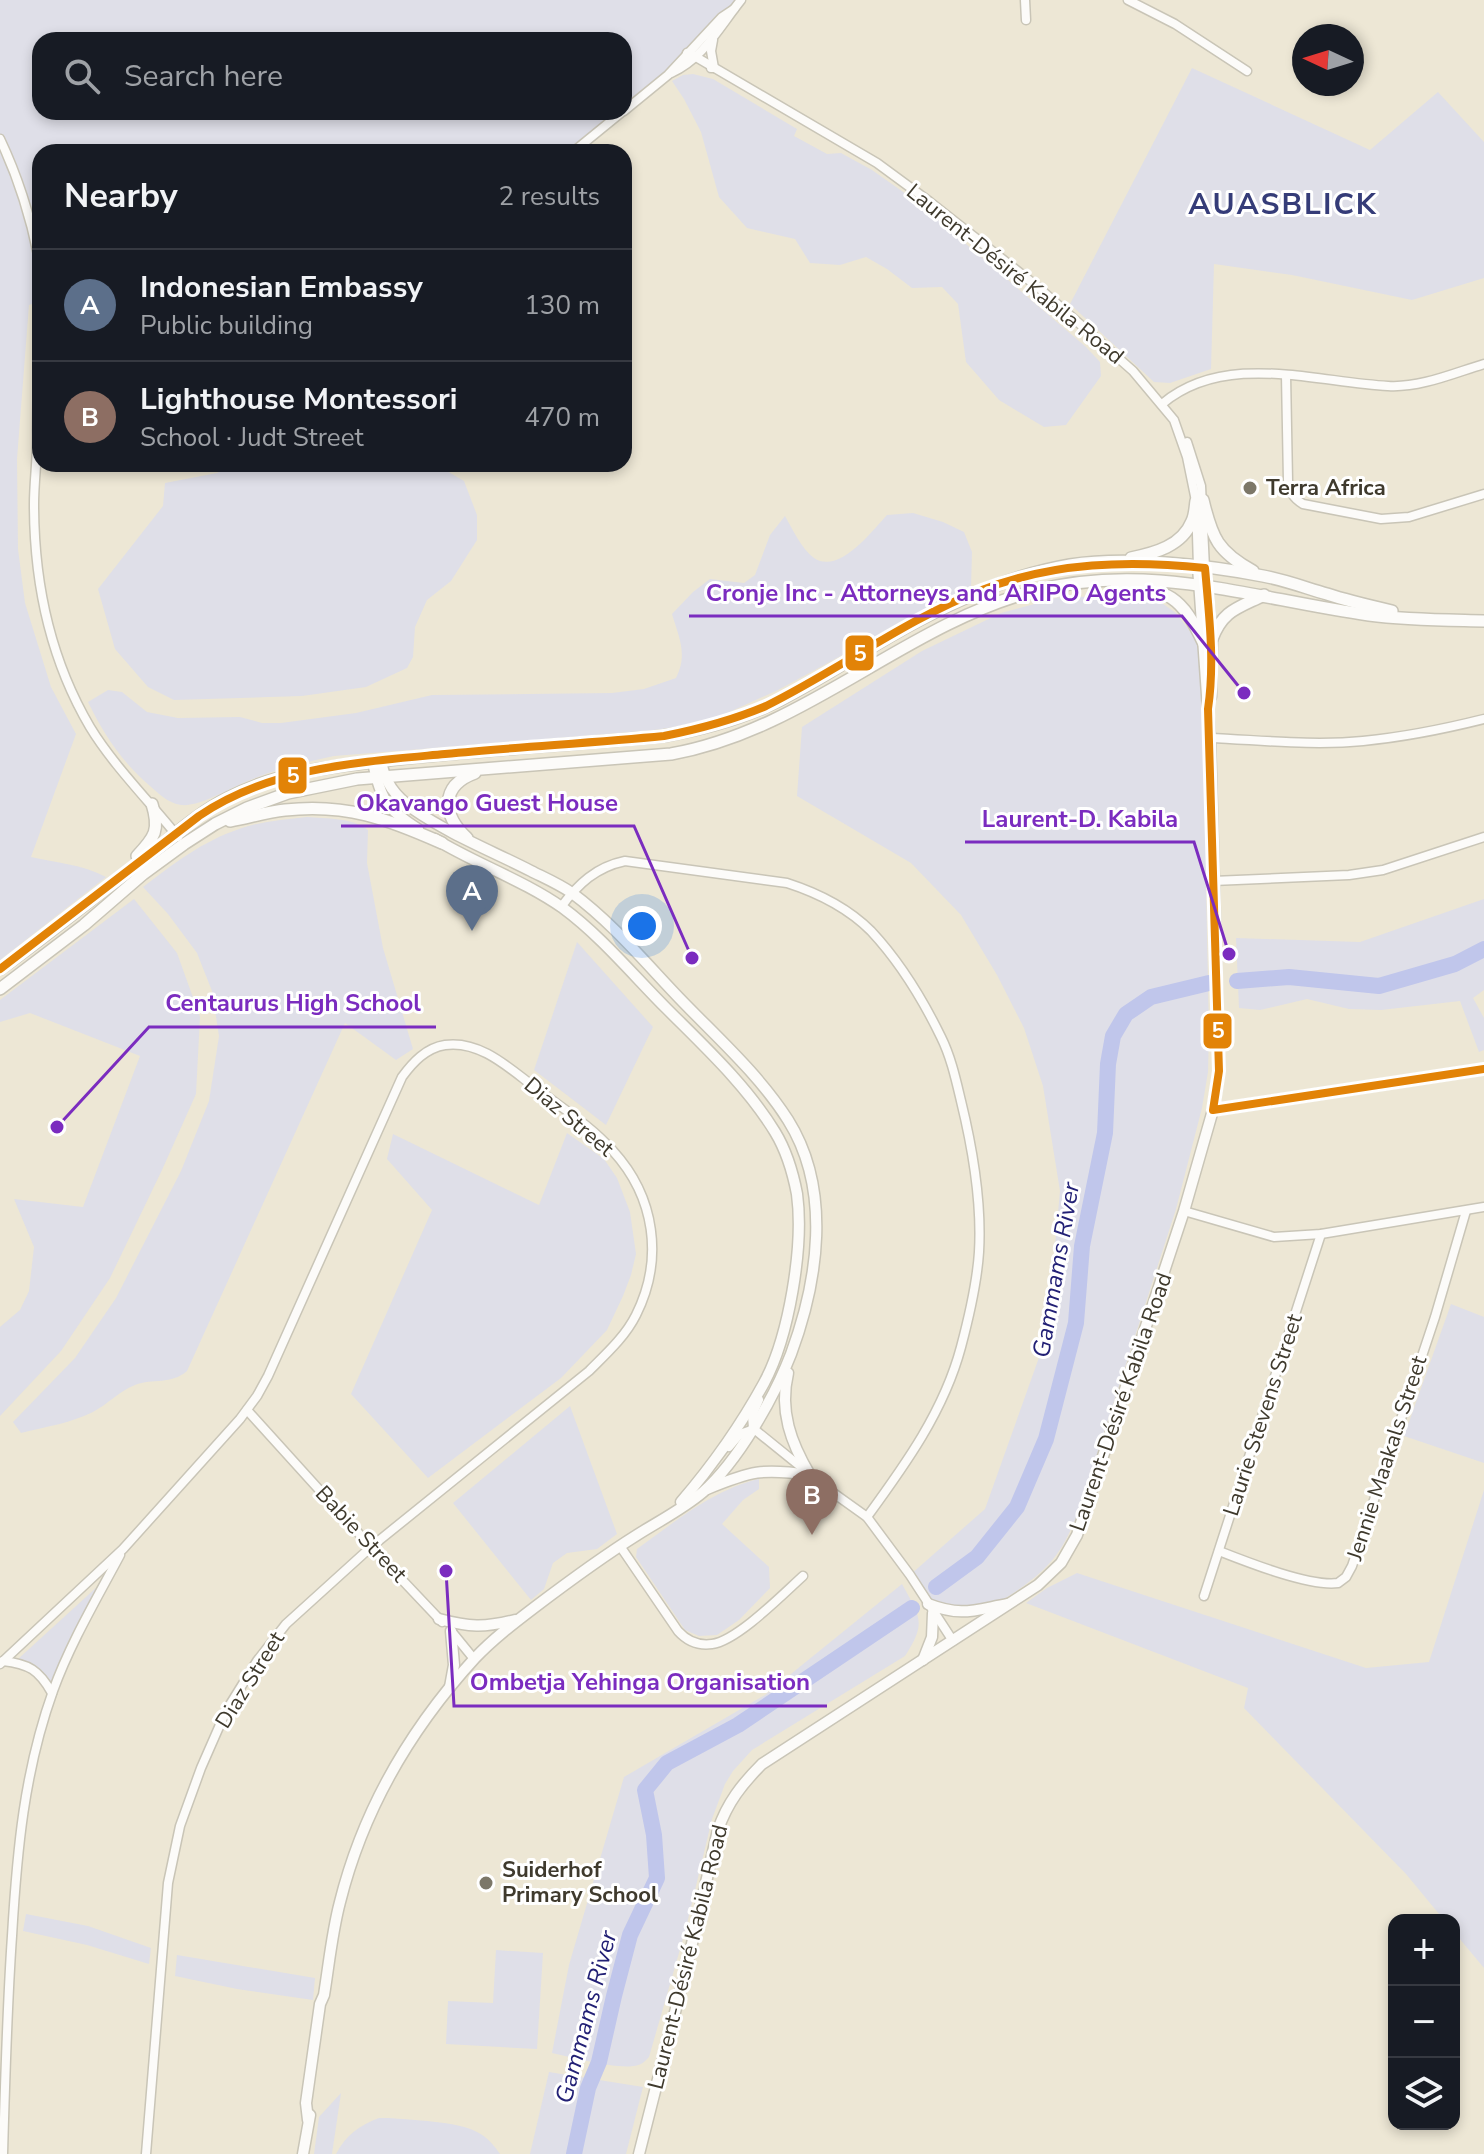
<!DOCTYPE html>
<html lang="en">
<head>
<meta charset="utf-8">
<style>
	body { margin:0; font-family:"Nunito Sans",sans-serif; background:#20242c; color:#f1f3f6 }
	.controls { position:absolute; right:24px; bottom:24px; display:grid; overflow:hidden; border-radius:16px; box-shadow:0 4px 12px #0003 }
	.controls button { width:72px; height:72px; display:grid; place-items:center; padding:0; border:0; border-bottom:2px solid #363941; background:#171b24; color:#f1f3f6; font:40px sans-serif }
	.compass { position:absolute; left:1292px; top:24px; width:72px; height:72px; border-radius:50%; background:#171b24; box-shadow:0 4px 12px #0003; rotate:274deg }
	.you { position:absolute; left:642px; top:926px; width:28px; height:28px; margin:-20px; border:6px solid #fff; border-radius:50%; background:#1a73e8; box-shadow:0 0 0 12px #1a73e833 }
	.badge { display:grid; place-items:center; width:52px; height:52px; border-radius:50%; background:#7c7768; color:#fff; font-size:26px; font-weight:700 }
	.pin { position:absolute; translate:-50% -66px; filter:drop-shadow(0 2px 4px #0008) }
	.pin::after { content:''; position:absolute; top:42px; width:28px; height:24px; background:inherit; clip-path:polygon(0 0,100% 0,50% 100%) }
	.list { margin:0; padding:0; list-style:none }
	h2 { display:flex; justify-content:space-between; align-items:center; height:104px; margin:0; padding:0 32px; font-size:34px }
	h2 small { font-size:26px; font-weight:400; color:#9ea1a6 }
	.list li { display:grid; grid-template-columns:52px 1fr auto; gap:24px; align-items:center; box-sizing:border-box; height:112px; padding:0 32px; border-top:2px solid #363941 }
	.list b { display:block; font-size:30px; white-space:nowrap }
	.list p { margin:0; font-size:26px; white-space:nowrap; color:#9ea1a6 }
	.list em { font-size:26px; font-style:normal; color:#9ea1a6 }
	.icon { flex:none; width:44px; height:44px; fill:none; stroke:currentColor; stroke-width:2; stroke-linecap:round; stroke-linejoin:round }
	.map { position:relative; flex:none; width:1484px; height:2154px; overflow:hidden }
	.search { position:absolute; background:#171b24; box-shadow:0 4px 12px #0003; left:32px; top:32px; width:600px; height:88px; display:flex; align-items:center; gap:20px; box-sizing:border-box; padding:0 28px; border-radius:24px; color:#9ea1a6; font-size:30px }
	.panel { position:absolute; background:#171b24; box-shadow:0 4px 12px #0003; left:32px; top:144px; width:600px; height:328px; border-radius:24px }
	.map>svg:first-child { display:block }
</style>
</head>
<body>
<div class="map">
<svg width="1484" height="2154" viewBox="0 0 1484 2154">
	<rect width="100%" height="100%" fill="#ede7d5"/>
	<g fill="#dfdfe8">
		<path d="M0 0H741L687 53 624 108V40H40V112H619L567 152H40V302L29 305 17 459 18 549 25 603 51 687 76 734 31 857C56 863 82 864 106 877L0 960Z"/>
		<polygon points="1192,68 1370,150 1438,92 1484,142 1484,278 1412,300 1292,275 1214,264 1211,369 1170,383 1154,382 1070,304"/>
		<polygon points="693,74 713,79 797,129 794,136 827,154 841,153 872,170 916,201 1086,347 1100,362 1101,376 1066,425 1044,427 999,400 966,362 958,304 942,287 912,288 887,269 866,257 840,265 810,263 795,239 747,228 719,197 701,132 684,99 672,81 683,75"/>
		<polygon points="259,464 435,464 464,481 477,515 477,540 451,581 427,600 415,627 413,657 407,668 366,687 302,696 174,700 148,687 115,649 98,589 163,506 165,483 217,473 232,465 254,468"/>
		<path d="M913 513 943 522 964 532 972 552 971 588 929 608 778 690 725 714 688 725 648 731 334 756C306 762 277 769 250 780 232 787 200 807 181 805 168 803 159 794 150 786 122 762 104 735 88 702L108 690 122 692 147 712 178 718 240 717 262 723H281L356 713 432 695 612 693 644 689 676 678C688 654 679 638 672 614L693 592 710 579 744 583 755 575 770 535 785 516C793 530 801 548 814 558 839 575 872 531 887 515Z"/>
		<path d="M1152 596 1176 613 1200 645 1201 693 1208 709 1210 738 1206 883 1209 1033 1208 1072 1202 1108 1176 1209 1078 1513C1061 1555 1049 1569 1012 1594 1002 1600 989 1609 978 1611 967 1613 940 1606 928 1604L910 1575 985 1509 1047 1335 1060 1191 1043 1086 1024 1028 997 975 961 915 911 863 797 796 802 727 922 651 1001 613 1060 597Z"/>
		<path d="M307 817C326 819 352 817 368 830L367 863 383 948 413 1049 396 1060 345 1023 187 1371C171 1385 153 1378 135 1385 118 1392 108 1404 93 1412 71 1423 45 1427 21 1433L13 1422 75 1358 116 1298 181 1171 209 1101 219 1036 212 991 197 953 168 914 143 887C173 864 203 841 239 829 261 821 284 820 307 817Z"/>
		<polygon points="134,899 177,953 200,1017 196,1094 162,1170 110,1278 61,1351 0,1416 0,1327 20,1310 29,1291 34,1247 14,1199 83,1207 140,1056 30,1013 0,1022 0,1000"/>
		<polygon points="1484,899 1484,990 1473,998 1484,1018 1484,1050 1479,1052 1460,1001 1381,1010 1349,1009 1307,999 1260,1010 1239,1008 1236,938 1360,942"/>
		<polygon points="577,942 653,1027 606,1125 534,1070"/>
		<polygon points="567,1133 604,1159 617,1178 630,1212 636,1254 631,1275 623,1296 607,1330 561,1378 428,1478 351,1394 432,1210 387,1159 393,1134 539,1205"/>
		<polygon points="1451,1304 1484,1317 1484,1463 1404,1436"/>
		<polygon points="570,1406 617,1534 597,1549 567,1553 553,1563 544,1589 531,1600 453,1503"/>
		<path d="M759 1479V1489L743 1500 722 1524 769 1567 770 1588 739 1620 717 1635 699 1636 685 1630 636 1557 637 1549C675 1522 712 1490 759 1479Z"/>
		<polygon points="1484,1490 1484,1968 1454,1932 1454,1920 1444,1920 1406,1874 1244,1708 1248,1688 1026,1603 1047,1588 1077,1573 1366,1668 1429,1662"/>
		<path d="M902 1584C920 1617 927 1622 905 1656L752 1750 733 1771 725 1784 712 1819 685 1932 649 2057C646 2060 643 2064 638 2065 621 2071 571 2057 552 2053L569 1965 624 1777 765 1695Z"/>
		<path d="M98 1586 68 1642 51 1682C43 1670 32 1661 17 1660Z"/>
		<polygon points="26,1914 88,1926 151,1948 149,1964 87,1945 23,1931"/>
		<polygon points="496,1950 543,1953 537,2049 446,2044 448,2001 493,2003"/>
		<polygon points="177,1955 315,1978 313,2000 237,1989 175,1976"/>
		<polygon points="549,2072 643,2087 626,2154 530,2154"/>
		<polygon points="341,2093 332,2154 314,2154 319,2117"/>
		<path d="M379 2118H388C411 2120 457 2121 477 2132 487 2137 494 2145 500 2154H336C346 2135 360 2125 379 2118Z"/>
	</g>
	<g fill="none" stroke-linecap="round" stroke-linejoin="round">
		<g stroke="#c0c6eb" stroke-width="16">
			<polyline points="1237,981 1289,977 1379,986 1455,964 1484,949"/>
			<polyline points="936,1587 977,1557 1017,1507 1046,1439 1076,1323 1082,1246 1105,1133 1108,1064 1113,1036 1126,1014 1151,997 1209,983"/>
			<polyline points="574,2154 588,2088 599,2062 614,1996 630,1935 657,1878 654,1835 645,1790 667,1763 738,1725 912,1608"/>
		</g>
		<defs>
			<g id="minor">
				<polyline points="1025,0 1026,20"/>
				<polyline points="1128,0 1175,24 1247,71"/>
				<polyline points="687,53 696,57 877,163 930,202 1039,288 1133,371 1174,420 1187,457 1196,501 1198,567"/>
				<polyline points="711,68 714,68 711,51 713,40"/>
				<path d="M671 73C703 59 720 26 741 0"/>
				<polyline points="624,111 668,75 722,17 734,9"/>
				<path d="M0 139C19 179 32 222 40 265"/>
				<polyline points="573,152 622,112"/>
				<path d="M40 339C38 370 37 400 37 431 38 455 34 480 34 504 34 582 50 659 90 727 113 765 150 802 178 837"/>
				<path d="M1286 375 1288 481C1290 492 1293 498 1303 504L1381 519 1409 517 1484 494"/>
				<path d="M1162 404C1225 351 1314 382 1388 386 1420 388 1454 373 1484 364"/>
				<polyline points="1187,442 1201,486 1205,568"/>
				<path d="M1210 738C1260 740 1313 746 1363 741 1404 737 1444 729 1484 719"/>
				<polyline points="1213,881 1349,875 1383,870 1484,837"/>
				<path d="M561 907C578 884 596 867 625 861L787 883C818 893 848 908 871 931 899 961 923 1000 941 1037 951 1057 956 1080 961 1101 973 1150 982 1201 979 1252 977 1283 969 1317 961 1347 944 1411 905 1465 867 1517"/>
				<polyline points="1184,1211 1274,1237 1321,1234 1484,1207"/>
				<polyline points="247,1410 371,1547 442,1622"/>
				<polyline points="753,1428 752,1416 759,1400"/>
				<polyline points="754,1429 832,1492 867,1517 910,1575 953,1641"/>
				<polyline points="729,1447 740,1434 754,1429"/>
				<path d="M620 1546 678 1631C687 1641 698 1646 712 1644 737 1641 783 1594 803 1576"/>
				<path d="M1219 1551C1247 1562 1310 1587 1338 1583L1346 1577 1352 1566 1435 1317 1466 1211"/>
				<polyline points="1204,1596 1321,1234"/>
				<polyline points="452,1632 474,1659"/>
				<path d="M3 1661C29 1664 39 1670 52 1693"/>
				<path d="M0 1664 123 1549 240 1419 257 1396 268 1376 402 1077C413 1062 426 1048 445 1045 481 1040 510 1069 537 1089 562 1108 591 1126 613 1151 655 1197 664 1259 636 1315 625 1337 606 1354 589 1371L371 1547 286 1624 257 1661 226 1711 201 1768 180 1826 168 1883 146 2154"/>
				<path d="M3 2154C5 2081 7 2008 12 1936 17 1851 24 1772 53 1691 70 1644 96 1600 120 1555"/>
			</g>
			<g id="tertiary">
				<polyline points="1205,568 1212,639 1211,697"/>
				<path d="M373 762C380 798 386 809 418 829"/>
				<path d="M435 839C476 864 523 880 563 908 601 936 633 975 667 1009 705 1047 747 1086 775 1132 786 1150 793 1173 797 1194 804 1246 789 1337 764 1383 741 1425 712 1466 681 1502"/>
				<polyline points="1213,1110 1484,1069"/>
				<path d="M788 1373C779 1411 791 1443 810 1475"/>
				<path d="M707 1489C751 1471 762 1468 810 1475"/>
				<path d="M928 1604C962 1617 974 1610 1008 1604"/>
				<path d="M439 1619C469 1627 484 1628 515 1620"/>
				<polyline points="923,1660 932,1637 933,1613"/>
				<polyline points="450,1687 454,1665 451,1631"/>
				<path d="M308 2120 306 2103 320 2004 324 1995C329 1964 332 1932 340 1902 363 1810 411 1728 475 1658 493 1639 514 1623 535 1607 568 1582 602 1557 637 1535 659 1521 683 1509 703 1492 738 1461 774 1398 791 1354 818 1281 832 1190 788 1120 760 1076 720 1040 684 1003 648 966 614 924 572 893 559 884 545 878 531 871 492 851 449 834 413 809 395 796 385 783 381 761"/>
				<polyline points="303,2154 310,2115"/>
				<path d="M639 2154 688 1961 718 1830C727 1803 742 1784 762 1764L1038 1585 1061 1563 1077 1535 1184 1211 1213 1110 1219 1071 1210 738 1198 567"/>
			</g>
			<g id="secondary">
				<path d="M1203 500C1212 538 1218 552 1253 571"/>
				<path d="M1131 558C1155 553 1182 546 1192 521 1195 515 1195 507 1196 501"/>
				<path d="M1116 586C1169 588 1182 597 1204 644"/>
				<path d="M1212 639C1223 610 1238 608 1264 595"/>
				<path d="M230 821C248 818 266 812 285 810 346 803 388 819 442 843"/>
				<path d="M467 838C443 816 439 786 475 773"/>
				<path d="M137 856C155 837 160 830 152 804"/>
				<path d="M0 969C53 931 102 890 154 851 178 832 200 812 228 798 276 773 327 767 380 761 475 750 570 745 664 736 704 729 744 718 780 700 823 678 864 650 906 627 957 599 1012 575 1070 565 1127 556 1206 565 1263 576 1285 580 1306 588 1327 594 1348 601 1370 606 1392 611"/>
				<path d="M0 989 84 925 143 874 184 844 215 824 247 808 288 793 357 779 671 754C806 730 904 625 1034 591 1152 561 1253 599 1369 615 1407 620 1446 620 1484 621"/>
			</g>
		</defs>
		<use href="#minor" stroke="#c9c5b7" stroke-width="11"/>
		<use href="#tertiary" stroke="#c9c5b7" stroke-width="13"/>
		<use href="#secondary" stroke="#c9c5b7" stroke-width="14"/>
		<use href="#minor" stroke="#fcfbf9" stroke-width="8"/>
		<use href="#tertiary" stroke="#fcfbf9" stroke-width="10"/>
		<use href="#secondary" stroke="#fcfbf9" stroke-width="11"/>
		<defs>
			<path id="bus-1" d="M0 969 199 816C271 767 360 762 445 754 518 747 591 743 664 736 699 729 733 720 766 706 839 670 906 619 982 590 1054 562 1129 560 1205 568 1209 615 1215 662 1208 709L1219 1071 1213 1110 1484 1069"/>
		</defs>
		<use href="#bus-1" stroke="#fff" stroke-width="14"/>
		<use href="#bus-1" stroke="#e28307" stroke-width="8"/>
	</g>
	<g fill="#7c7768" stroke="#fff" stroke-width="3">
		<circle cx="1250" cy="488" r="8"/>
		<circle cx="486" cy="1883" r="8"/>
	</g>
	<g text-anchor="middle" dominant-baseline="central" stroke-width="6" stroke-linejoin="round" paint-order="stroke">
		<g font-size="22" fill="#3f3a2d" stroke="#fff">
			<text transform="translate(1015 274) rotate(39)">Laurent-Désiré Kabila Road</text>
			<text transform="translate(569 1117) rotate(40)">Diaz Street</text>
			<text transform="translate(1121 1402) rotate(-71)">Laurent-Désiré Kabila Road</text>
			<text transform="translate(1263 1415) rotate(-72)">Laurie Stevens Street</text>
			<text transform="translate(1387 1458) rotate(-72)">Jennie Maakals Street</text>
			<text transform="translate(361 1534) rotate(47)">Babie Street</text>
			<text transform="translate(250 1680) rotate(-58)">Diaz Street</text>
			<text transform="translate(688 1957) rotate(-76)">Laurent-Désiré Kabila Road</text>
		</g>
		<g font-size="22" font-weight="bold" fill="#3f3a2d" stroke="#fff" text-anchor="start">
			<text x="1266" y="488">Terra Africa</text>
			<text x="502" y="1870">Suiderhof<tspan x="502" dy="25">Primary School</tspan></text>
		</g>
		<g font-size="24" font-style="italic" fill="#222075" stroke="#fff">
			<text transform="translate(1056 1270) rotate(-80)">Gammams River</text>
			<text transform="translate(586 2017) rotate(-75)">Gammams River</text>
		</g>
		<g font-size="30" font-weight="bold" letter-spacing="2" fill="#353c78" stroke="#fff">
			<text x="1283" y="204">AUASBLICK</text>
		</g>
	</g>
	<path fill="none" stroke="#7b2cbf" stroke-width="3" d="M1244 693L1182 616H689M692 958L634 826H341M1229 954L1194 842H965M57 1127L149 1027H436M446 1571L454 1706H827"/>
	<g fill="#7b2cbf" stroke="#fff" stroke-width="3">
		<circle cx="1244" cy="693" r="8"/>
		<circle cx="692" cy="958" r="8"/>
		<circle cx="1229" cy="954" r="8"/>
		<circle cx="57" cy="1127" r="8"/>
		<circle cx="446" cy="1571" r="8"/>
	</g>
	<g font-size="24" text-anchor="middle" font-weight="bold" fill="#7b2cbf" stroke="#fff" stroke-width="6" stroke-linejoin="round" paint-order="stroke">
		<text x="936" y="601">Cronje Inc - Attorneys and ARIPO Agents</text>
		<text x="487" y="811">Okavango Guest House</text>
		<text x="1080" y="827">Laurent-D. Kabila</text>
		<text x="293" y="1011">Centaurus High School</text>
		<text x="640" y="1690">Ombetja Yehinga Organisation</text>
	</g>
	<g stroke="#fff" stroke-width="3">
		<rect x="844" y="634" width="31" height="38" rx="8" fill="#e28307"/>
		<rect x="277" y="756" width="31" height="39" rx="8" fill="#e28307"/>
		<rect x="1202" y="1012" width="31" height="38" rx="8" fill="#e28307"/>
	</g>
	<g font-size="22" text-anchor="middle" font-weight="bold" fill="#fff">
		<text x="860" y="661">5</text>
		<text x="293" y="783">5</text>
		<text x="1218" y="1038">5</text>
	</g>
</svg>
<div class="controls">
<button>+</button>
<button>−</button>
<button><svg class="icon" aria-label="layers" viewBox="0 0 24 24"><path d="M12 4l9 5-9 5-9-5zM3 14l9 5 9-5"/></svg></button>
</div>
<svg class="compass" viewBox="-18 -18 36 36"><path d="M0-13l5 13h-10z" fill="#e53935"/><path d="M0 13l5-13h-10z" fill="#9ea1a6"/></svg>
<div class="you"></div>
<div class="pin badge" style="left:472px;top:931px;background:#5c6f8a">A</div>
<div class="pin badge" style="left:812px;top:1535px;background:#8d6e63">B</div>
<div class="search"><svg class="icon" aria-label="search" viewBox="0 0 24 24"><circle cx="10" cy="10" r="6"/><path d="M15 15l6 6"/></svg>Search here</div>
<section class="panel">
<h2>Nearby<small>2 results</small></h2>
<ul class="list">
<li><span class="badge" style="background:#5c6f8a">A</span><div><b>Indonesian Embassy</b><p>Public building</p></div><em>130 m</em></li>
<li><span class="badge" style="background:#8d6e63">B</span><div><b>Lighthouse Montessori</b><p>School · Judt Street</p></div><em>470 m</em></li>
</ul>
</section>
</div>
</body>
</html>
